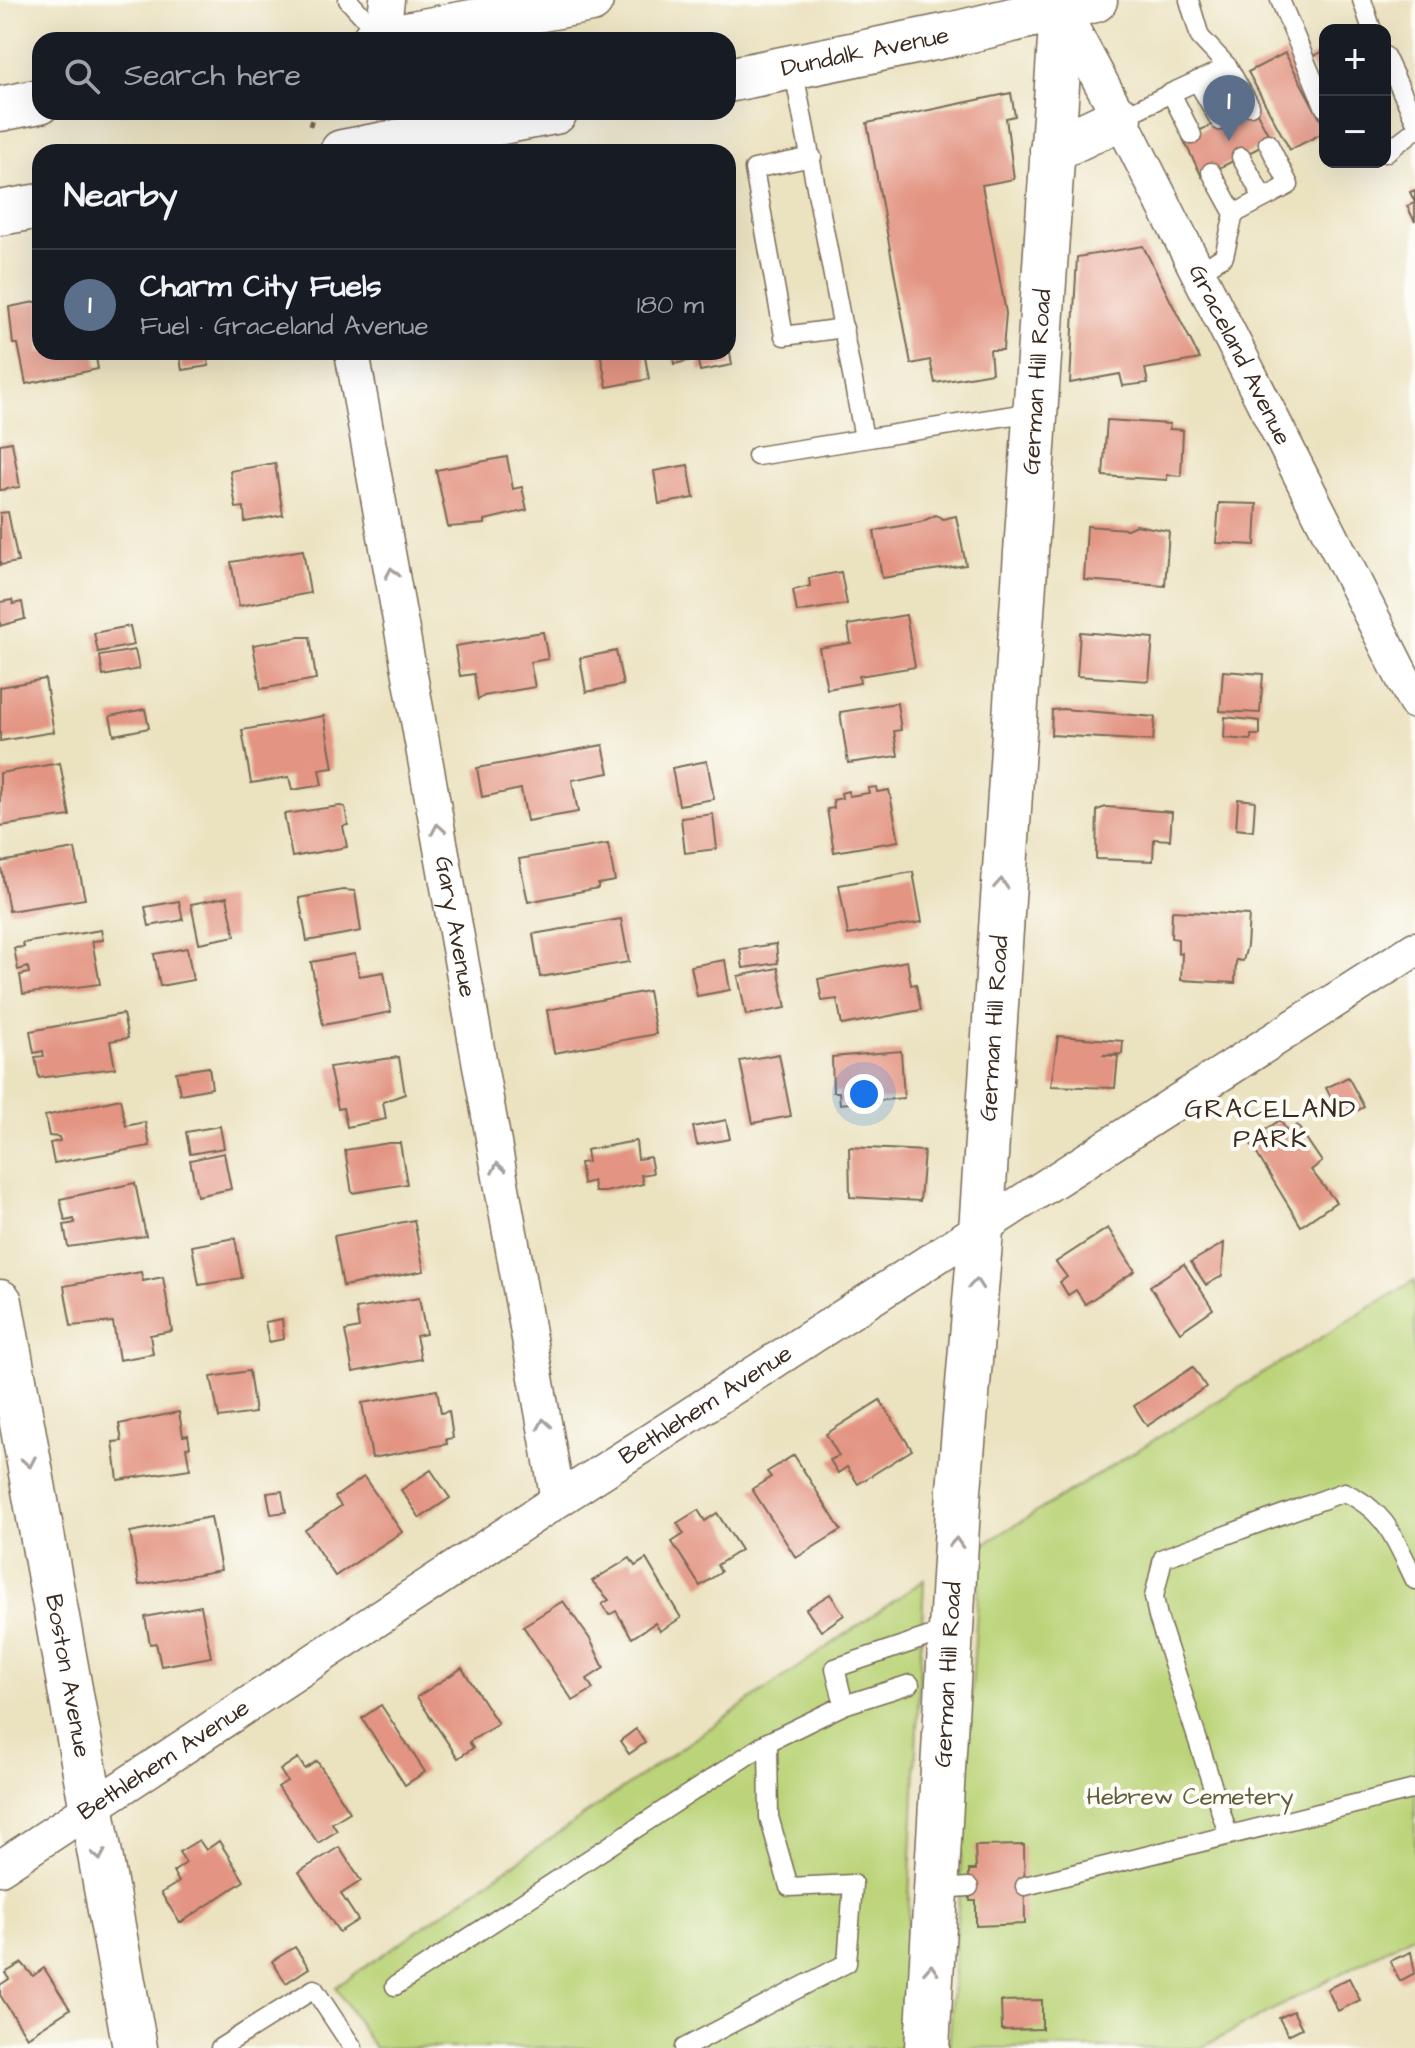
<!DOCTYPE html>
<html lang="en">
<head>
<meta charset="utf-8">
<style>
	body { margin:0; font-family:"Architects Daughter",sans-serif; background:#20242c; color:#f1f3f6 }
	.controls { position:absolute; right:24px; top:24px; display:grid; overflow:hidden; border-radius:16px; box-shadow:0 8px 32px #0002 }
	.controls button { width:72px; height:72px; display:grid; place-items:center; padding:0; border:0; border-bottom:2px solid #363941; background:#171b24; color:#f1f3f6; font:40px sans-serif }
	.you { position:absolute; left:864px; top:1094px; width:28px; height:28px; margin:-20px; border:6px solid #fff; border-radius:50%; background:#1a73e8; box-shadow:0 0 0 12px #1a73e833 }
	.badge { display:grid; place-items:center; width:52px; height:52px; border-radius:50%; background:#1a73e8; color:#fff; font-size:26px; font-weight:700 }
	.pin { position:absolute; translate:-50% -66px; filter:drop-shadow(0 2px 4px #0008) }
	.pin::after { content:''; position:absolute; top:42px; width:28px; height:24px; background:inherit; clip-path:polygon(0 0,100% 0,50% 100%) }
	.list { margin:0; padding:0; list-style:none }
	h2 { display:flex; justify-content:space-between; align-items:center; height:104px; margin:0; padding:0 32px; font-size:34px }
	h2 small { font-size:26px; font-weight:400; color:#9ea1a6 }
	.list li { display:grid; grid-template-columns:52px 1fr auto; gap:24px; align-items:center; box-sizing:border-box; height:112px; padding:0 32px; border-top:2px solid #363941 }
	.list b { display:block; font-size:30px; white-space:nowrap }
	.list p { margin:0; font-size:26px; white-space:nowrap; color:#9ea1a6 }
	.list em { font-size:26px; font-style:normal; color:#9ea1a6 }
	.icon { flex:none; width:44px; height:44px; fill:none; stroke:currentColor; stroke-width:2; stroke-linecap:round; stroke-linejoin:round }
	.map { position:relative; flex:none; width:1415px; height:2048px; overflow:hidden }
	.search { position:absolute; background:#171b24; box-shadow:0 8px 32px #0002; left:32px; top:32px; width:704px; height:88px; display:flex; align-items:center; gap:20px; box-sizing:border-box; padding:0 28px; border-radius:24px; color:#9ea1a6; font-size:30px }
	.panel { position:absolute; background:#171b24; box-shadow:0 8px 32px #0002; left:32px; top:144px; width:704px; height:216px; border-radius:24px }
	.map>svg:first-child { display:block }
</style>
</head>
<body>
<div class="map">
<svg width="1415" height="2048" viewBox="0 0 1415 2048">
	<rect width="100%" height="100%" fill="#fdfcf7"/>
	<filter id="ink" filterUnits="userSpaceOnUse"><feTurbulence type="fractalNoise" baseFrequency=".0125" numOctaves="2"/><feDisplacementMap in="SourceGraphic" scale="16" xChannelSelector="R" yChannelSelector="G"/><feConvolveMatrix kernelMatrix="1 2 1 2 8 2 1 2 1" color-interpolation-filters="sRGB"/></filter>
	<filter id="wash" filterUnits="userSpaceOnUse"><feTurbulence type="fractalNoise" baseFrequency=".006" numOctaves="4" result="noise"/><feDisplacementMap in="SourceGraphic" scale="32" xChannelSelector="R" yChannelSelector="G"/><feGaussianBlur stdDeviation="1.8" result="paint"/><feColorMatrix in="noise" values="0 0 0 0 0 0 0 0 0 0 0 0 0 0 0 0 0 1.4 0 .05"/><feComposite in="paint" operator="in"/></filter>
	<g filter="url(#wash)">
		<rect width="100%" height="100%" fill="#ebe2c0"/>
		<g fill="#bbd479" stroke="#7b7f4c" stroke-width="2">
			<polygon points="1415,1280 1415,1934 1201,2048 949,2048 981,1546"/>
			<polygon points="924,1580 902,2048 374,2048 336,1987"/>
		</g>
		<g id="blocks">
			<g fill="#e39482">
				<polygon points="1325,50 1325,93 1308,59"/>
				<polygon points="1285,53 1325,128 1325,132 1290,150 1248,72"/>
				<polygon points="1011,93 1015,116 1006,118 1014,179 982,185 1006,313 1003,350 990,350 992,373 935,383 930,360 911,364 867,123"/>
				<polygon points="1252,104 1272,141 1202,177 1183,139"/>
				<polygon points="1415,190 1415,222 1407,206 1415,203 1410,192"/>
				<polygon points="1143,246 1200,359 1145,369 1148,383 1123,386 1120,374 1070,383 1077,257"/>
				<polygon points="40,301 40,352 95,352 98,369 26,384 18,344 13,344 9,307"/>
				<polygon points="179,352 207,352 209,366 182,370"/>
				<polygon points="239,352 268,352 269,354 240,358"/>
				<polygon points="600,352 644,352 649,379 607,387"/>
				<polygon points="673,352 690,352 692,360 674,364"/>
				<polygon points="696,352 730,352 732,365 700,371"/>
				<polygon points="1107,420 1170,424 1169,429 1183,430 1181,476 1167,475 1167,480 1103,476"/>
				<polygon points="12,442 20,487 0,490 0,444"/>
				<polygon points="507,457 513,489 522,487 527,510 485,520 485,524 448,527 436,470"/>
				<polygon points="275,463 283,515 245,522 244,507 236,508 230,471"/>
				<polygon points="688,465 694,498 659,504 654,471"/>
				<polygon points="1219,503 1257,504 1255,545 1216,543"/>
				<polygon points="8,512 18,562 0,565 0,513"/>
				<polygon points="936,515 943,519 956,516 966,565 882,578 874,531 921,522"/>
				<polygon points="1136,525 1169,531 1165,586 1084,580 1087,526 1127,529"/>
				<polygon points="303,550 310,593 239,606 231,562"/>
				<polygon points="841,572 847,604 797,612 793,590 810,586 809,578"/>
				<polygon points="12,600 13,604 22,602 25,619 0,626 0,602"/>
				<polygon points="906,615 915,667 859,676 860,683 827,689 819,648 851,643 848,625"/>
				<polygon points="130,626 134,645 98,652 94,633"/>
				<polygon points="543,632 548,659 530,662 535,687 484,696 478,700 474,674 460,676 455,646"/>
				<polygon points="1080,632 1153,638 1149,681 1077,676"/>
				<polygon points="299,637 310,637 316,679 261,689 253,645"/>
				<polygon points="135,650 139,669 103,676 100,656"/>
				<polygon points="616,651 623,685 586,692 580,658"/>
				<polygon points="1223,671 1263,674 1260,713 1220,711"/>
				<polygon points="45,679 54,732 0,741 0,687"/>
				<polygon points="897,703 901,730 894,731 898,756 848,763 840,712"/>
				<polygon points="145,709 149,728 114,735 110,716"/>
				<polygon points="1063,709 1155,717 1153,741 1051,735 1052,710"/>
				<polygon points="324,716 333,768 319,770 322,785 292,790 289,777 251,783 242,730"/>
				<polygon points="1225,717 1260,721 1260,735 1251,735 1251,740 1224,738"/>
				<polygon points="603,745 609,773 572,780 578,812 527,821 521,789 482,797 477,768"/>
				<polygon points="707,761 714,799 679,805 672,768"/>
				<polygon points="60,763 70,816 0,826 0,773"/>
				<polygon points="876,787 877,792 889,790 899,841 834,852 827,809 834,808 833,800 842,798 841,793 848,791 849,796 869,793 868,788"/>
				<polygon points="1238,799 1255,801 1253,831 1236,829"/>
				<polygon points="340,806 345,807 348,825 343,826 347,847 292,857 284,814"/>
				<polygon points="1106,807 1172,812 1170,840 1154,839 1153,861 1096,859 1097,810"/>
				<polygon points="713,814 717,849 685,853 681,818"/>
				<polygon points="608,844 615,881 598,884 598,888 528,902 519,859"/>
				<polygon points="75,849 85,899 9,911 0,862"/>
				<polygon points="913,872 922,922 848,935 839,885"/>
				<polygon points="343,890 355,891 361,931 307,941 299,898"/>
				<polygon points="227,897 235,936 199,943 191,904"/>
				<polygon points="179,901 183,920 149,926 145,907"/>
				<polygon points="1172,911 1249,915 1247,946 1243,961 1236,960 1235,983 1181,980 1182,953 1178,954 1178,939 1171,938"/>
				<polygon points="621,919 629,962 540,977 533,934"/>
				<polygon points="101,930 103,940 92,941 100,984 23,994 20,975 29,973 28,967 18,970 14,948 24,947 23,943"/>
				<polygon points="776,944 778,963 743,968 740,949"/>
				<polygon points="187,948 193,980 160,986 154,954"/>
				<polygon points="355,954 359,976 384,972 391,1012 323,1025 311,962"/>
				<polygon points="725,960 730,990 697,996 691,966"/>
				<polygon points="907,961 911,985 916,984 921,1010 842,1025 837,999 822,1001 818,979"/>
				<polygon points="778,968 786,1008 746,1015 738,976"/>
				<polygon points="648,991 656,1034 554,1053 547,1010"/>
				<polygon points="123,1014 128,1038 110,1041 115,1068 39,1078 35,1057 44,1056 43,1051 34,1053 30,1031"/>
				<polygon points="1058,1036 1123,1041 1122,1054 1102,1055 1118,1056 1115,1088 1051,1086"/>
				<polygon points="901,1051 904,1098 840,1104 839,1092 833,1092 832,1057"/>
				<polygon points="779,1054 791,1116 753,1123 740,1061"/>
				<polygon points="399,1057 405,1094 383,1102 386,1119 347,1127 343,1108 338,1109 329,1067"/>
				<polygon points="209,1067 212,1088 180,1094 176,1072"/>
				<polygon points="1348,1077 1364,1107 1342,1119 1326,1088"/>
				<polygon points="120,1099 126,1126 145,1122 150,1146 54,1163 50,1143 60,1141 59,1137 49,1136 45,1116"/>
				<polygon points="726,1120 730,1139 697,1145 693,1127"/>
				<polygon points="1280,1120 1288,1132 1297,1125 1322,1162 1311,1170 1336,1202 1301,1226 1249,1141"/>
				<polygon points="220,1126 224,1148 190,1154 186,1132"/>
				<polygon points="636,1141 638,1159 650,1157 653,1173 641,1175 643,1184 605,1192 595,1192 593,1181 583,1184 580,1163 588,1162 586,1150"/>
				<polygon points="389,1143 400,1143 407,1184 352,1193 345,1150"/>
				<polygon points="849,1147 924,1151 920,1201 850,1197"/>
				<polygon points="224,1153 231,1189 197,1196 190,1160"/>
				<polygon points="135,1183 146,1236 68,1247 64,1225 75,1223 74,1219 65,1221 60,1199"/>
				<polygon points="414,1220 424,1271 343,1286 334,1236"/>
				<polygon points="1108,1228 1135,1271 1085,1304 1076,1290 1068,1295 1060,1282 1067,1277 1056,1262"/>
				<polygon points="235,1238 242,1278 199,1285 192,1246"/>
				<polygon points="1224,1243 1222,1276 1206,1285 1191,1262"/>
				<polygon points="1184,1264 1213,1309 1180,1332 1150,1286"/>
				<polygon points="141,1272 143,1281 163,1277 172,1331 150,1335 153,1354 119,1360 113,1322 71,1326 64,1286"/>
				<polygon points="419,1298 426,1334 416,1336 421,1359 353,1372 345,1331 359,1328 356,1309"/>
				<polygon points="282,1319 284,1339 269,1342 265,1322"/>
				<polygon points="1193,1367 1206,1387 1147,1426 1134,1406"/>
				<polygon points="249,1371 255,1413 219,1418 211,1377"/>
				<polygon points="437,1390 441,1413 449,1411 453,1438 446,1439 447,1444 372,1458 362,1403"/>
				<polygon points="880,1400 912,1450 858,1484 847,1467 838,1473 830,1460 839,1456 826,1434"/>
				<polygon points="179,1412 183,1436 188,1435 190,1447 186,1448 190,1469 118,1480 113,1442 122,1441 119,1424"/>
				<polygon points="794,1455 841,1530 796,1558 752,1489 771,1477 767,1472"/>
				<polygon points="431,1470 450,1498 420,1518 401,1490"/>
				<polygon points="364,1477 402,1532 335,1576 305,1530 341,1506 335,1497"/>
				<polygon points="282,1491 286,1512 271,1514 267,1493"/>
				<polygon points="698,1510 705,1521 717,1513 741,1550 717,1565 721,1572 700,1586 672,1542 684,1534 677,1523"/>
				<polygon points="211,1517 221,1570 139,1585 130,1532"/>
				<polygon points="630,1558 635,1566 646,1559 681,1618 660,1631 655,1623 632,1638 616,1611 609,1615 602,1604 609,1600 592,1581"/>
				<polygon points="830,1594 844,1615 821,1631 806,1609"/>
				<polygon points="563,1601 590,1639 604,1668 587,1679 593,1689 573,1701 523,1626"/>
				<polygon points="201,1606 211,1657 161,1666 156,1643 150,1644 145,1617"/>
				<polygon points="462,1668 498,1724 469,1742 473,1748 458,1758 417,1697"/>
				<polygon points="381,1705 425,1772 405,1785 362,1718"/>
				<polygon points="636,1729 645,1743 629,1754 620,1741"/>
				<polygon points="298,1758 305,1769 317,1761 350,1812 332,1823 337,1831 318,1843 278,1787 287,1781 280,1770"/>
				<polygon points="199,1840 206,1850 219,1841 244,1881 180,1923 161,1893 179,1882 173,1872 186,1863 179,1852"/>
				<polygon points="1024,1845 1025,1924 976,1926 976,1901 970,1901 969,1887 969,1870 976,1870 975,1846"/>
				<polygon points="339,1847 361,1881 341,1894 358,1920 339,1932 299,1872"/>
				<polygon points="295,1947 309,1968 286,1983 272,1961"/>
				<polygon points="1411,1952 1415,1973 1400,1981 1390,1961"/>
				<polygon points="22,1963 33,1976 44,1968 70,2009 27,2037 0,1995 0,1985 9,1979 5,1973"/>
				<polygon points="1349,1978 1360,2000 1338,2011 1327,1989"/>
				<polygon points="1042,2000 1042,2029 1002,2030 1001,2001"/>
				<polygon points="1293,2011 1302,2028 1288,2035 1279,2018"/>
			</g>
		</g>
	</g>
	<g filter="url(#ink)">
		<use href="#blocks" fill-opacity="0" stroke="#796a57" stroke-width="2"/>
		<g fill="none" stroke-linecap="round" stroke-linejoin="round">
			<defs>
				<g id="lane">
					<polyline points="348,0 381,36"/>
					<polyline points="1189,0 1200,37 1228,67 1250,106"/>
					<polyline points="1280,0 1325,108"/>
					<polyline points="1362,0 1372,30"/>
					<polyline points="1385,56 1415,120"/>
					<polyline points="793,67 864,438"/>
					<polyline points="1197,81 1220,121"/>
					<polyline points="1120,118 1171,93"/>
					<polyline points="1192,135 1171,93 1228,67"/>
					<polyline points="1385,153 1415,130"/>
					<polyline points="812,157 754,169 784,336 844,328"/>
					<polyline points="1241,157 1263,198"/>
					<polyline points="1234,214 1289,185 1268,143"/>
					<polyline points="1197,273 1224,256 1234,214 1211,172"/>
					<polyline points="757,456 1033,412"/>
					<polyline points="844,1705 835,1668 951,1629"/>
					<polyline points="768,1742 844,1705 910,1684"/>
					<path d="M1228 1834 1158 1617 1154 1597 1163 1558 1344 1492C1387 1511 1395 1540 1415 1580"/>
					<polyline points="1025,1886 1415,1789"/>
					<polyline points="936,1889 969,1887"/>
					<polyline points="395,1986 768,1742 769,1817 789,1887 853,1884 847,1963 684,2048"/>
					<polyline points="220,2048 314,1989 353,2048"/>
				</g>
				<g id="street">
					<path id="s1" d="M1062 10 1120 118 1415 702"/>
					<polyline points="382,39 387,0"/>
					<path id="s2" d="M352 352 558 1500"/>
					<path id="s3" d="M0 1868 558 1500 1415 949"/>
				</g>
				<g id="secondary">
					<polyline points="1052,150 1120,118"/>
					<path id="s4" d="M0 1302 135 2048"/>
					<path id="s5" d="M927 2048 959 1490 981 1231 1062 10"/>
				</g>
				<g id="primary">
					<polyline points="374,40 591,0"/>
					<path id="s6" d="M728 80 954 34 1095 0"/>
					<polyline points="0,109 40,101"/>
					<polyline points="342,152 555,112"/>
					<polyline points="0,213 40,206"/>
				</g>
			</defs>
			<use href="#lane" stroke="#796a57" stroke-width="21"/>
			<use href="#street" stroke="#796a57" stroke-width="37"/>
			<use href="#secondary" stroke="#796a57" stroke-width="47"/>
			<use href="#primary" stroke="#796a57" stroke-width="47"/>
			<polyline stroke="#796a57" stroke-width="5" stroke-dasharray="6 6" stroke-linecap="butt" points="310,126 314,112"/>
			<use href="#lane" stroke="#fff" stroke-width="18"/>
			<use href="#street" stroke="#fff" stroke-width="34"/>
			<use href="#secondary" stroke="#fff" stroke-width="44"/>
			<use href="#primary" stroke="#fff" stroke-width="44"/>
		</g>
		<defs><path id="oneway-chevron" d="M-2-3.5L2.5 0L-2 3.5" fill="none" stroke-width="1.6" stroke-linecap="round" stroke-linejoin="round" transform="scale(2)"/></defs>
		<g stroke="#a79f9a">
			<use href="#oneway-chevron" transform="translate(392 573) rotate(-100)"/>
			<use href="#oneway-chevron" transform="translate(438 829) rotate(-100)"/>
			<use href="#oneway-chevron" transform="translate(1001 884) rotate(-86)"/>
			<use href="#oneway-chevron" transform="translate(498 1168) rotate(-100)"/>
			<use href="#oneway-chevron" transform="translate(976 1284) rotate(-85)"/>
			<use href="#oneway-chevron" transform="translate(544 1424) rotate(-100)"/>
			<use href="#oneway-chevron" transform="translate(29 1462) rotate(80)"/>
			<use href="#oneway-chevron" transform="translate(956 1543) rotate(-87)"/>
			<use href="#oneway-chevron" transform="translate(99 1855) rotate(80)"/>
			<use href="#oneway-chevron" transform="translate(931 1970) rotate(-87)"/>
		</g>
	</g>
	<g text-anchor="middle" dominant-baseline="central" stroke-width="8" stroke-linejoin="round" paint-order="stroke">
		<g font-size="24" fill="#3b2a1e" stroke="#fdfcf7">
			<text stroke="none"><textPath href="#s6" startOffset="140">Dundalk Avenue</textPath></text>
			<text stroke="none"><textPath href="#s1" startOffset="388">Graceland Avenue</textPath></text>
			<text stroke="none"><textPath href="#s5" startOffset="1670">German Hill Road</textPath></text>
			<text stroke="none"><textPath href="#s2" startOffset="584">Gary Avenue</textPath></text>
			<text stroke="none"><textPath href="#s5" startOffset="1022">German Hill Road</textPath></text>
			<text stroke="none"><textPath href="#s3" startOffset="844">Bethlehem Avenue</textPath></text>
			<text stroke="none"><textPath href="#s4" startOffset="380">Boston Avenue</textPath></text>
			<text stroke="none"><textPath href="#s5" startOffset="374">German Hill Road</textPath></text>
			<text stroke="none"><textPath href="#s3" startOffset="196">Bethlehem Avenue</textPath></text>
		</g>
		<g font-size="24" fill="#615d39" stroke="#fdfcf7">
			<text x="1190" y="1797">Hebrew Cemetery</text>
		</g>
		<g font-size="26" letter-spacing="2" fill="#3b2a1e" stroke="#fdfcf7">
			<text x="1271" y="1109">GRACELAND<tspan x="1271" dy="30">PARK</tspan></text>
		</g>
	</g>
</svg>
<div class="controls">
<button>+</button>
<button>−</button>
</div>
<div class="you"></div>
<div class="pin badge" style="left:1229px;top:141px;background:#5c6f8a">1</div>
<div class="search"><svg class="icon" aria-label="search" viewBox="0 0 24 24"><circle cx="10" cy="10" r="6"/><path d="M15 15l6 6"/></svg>Search here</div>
<section class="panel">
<h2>Nearby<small></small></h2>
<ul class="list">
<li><span class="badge" style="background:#5c6f8a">1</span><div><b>Charm City Fuels</b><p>Fuel · Graceland Avenue</p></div><em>180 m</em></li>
</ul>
</section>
</div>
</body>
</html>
